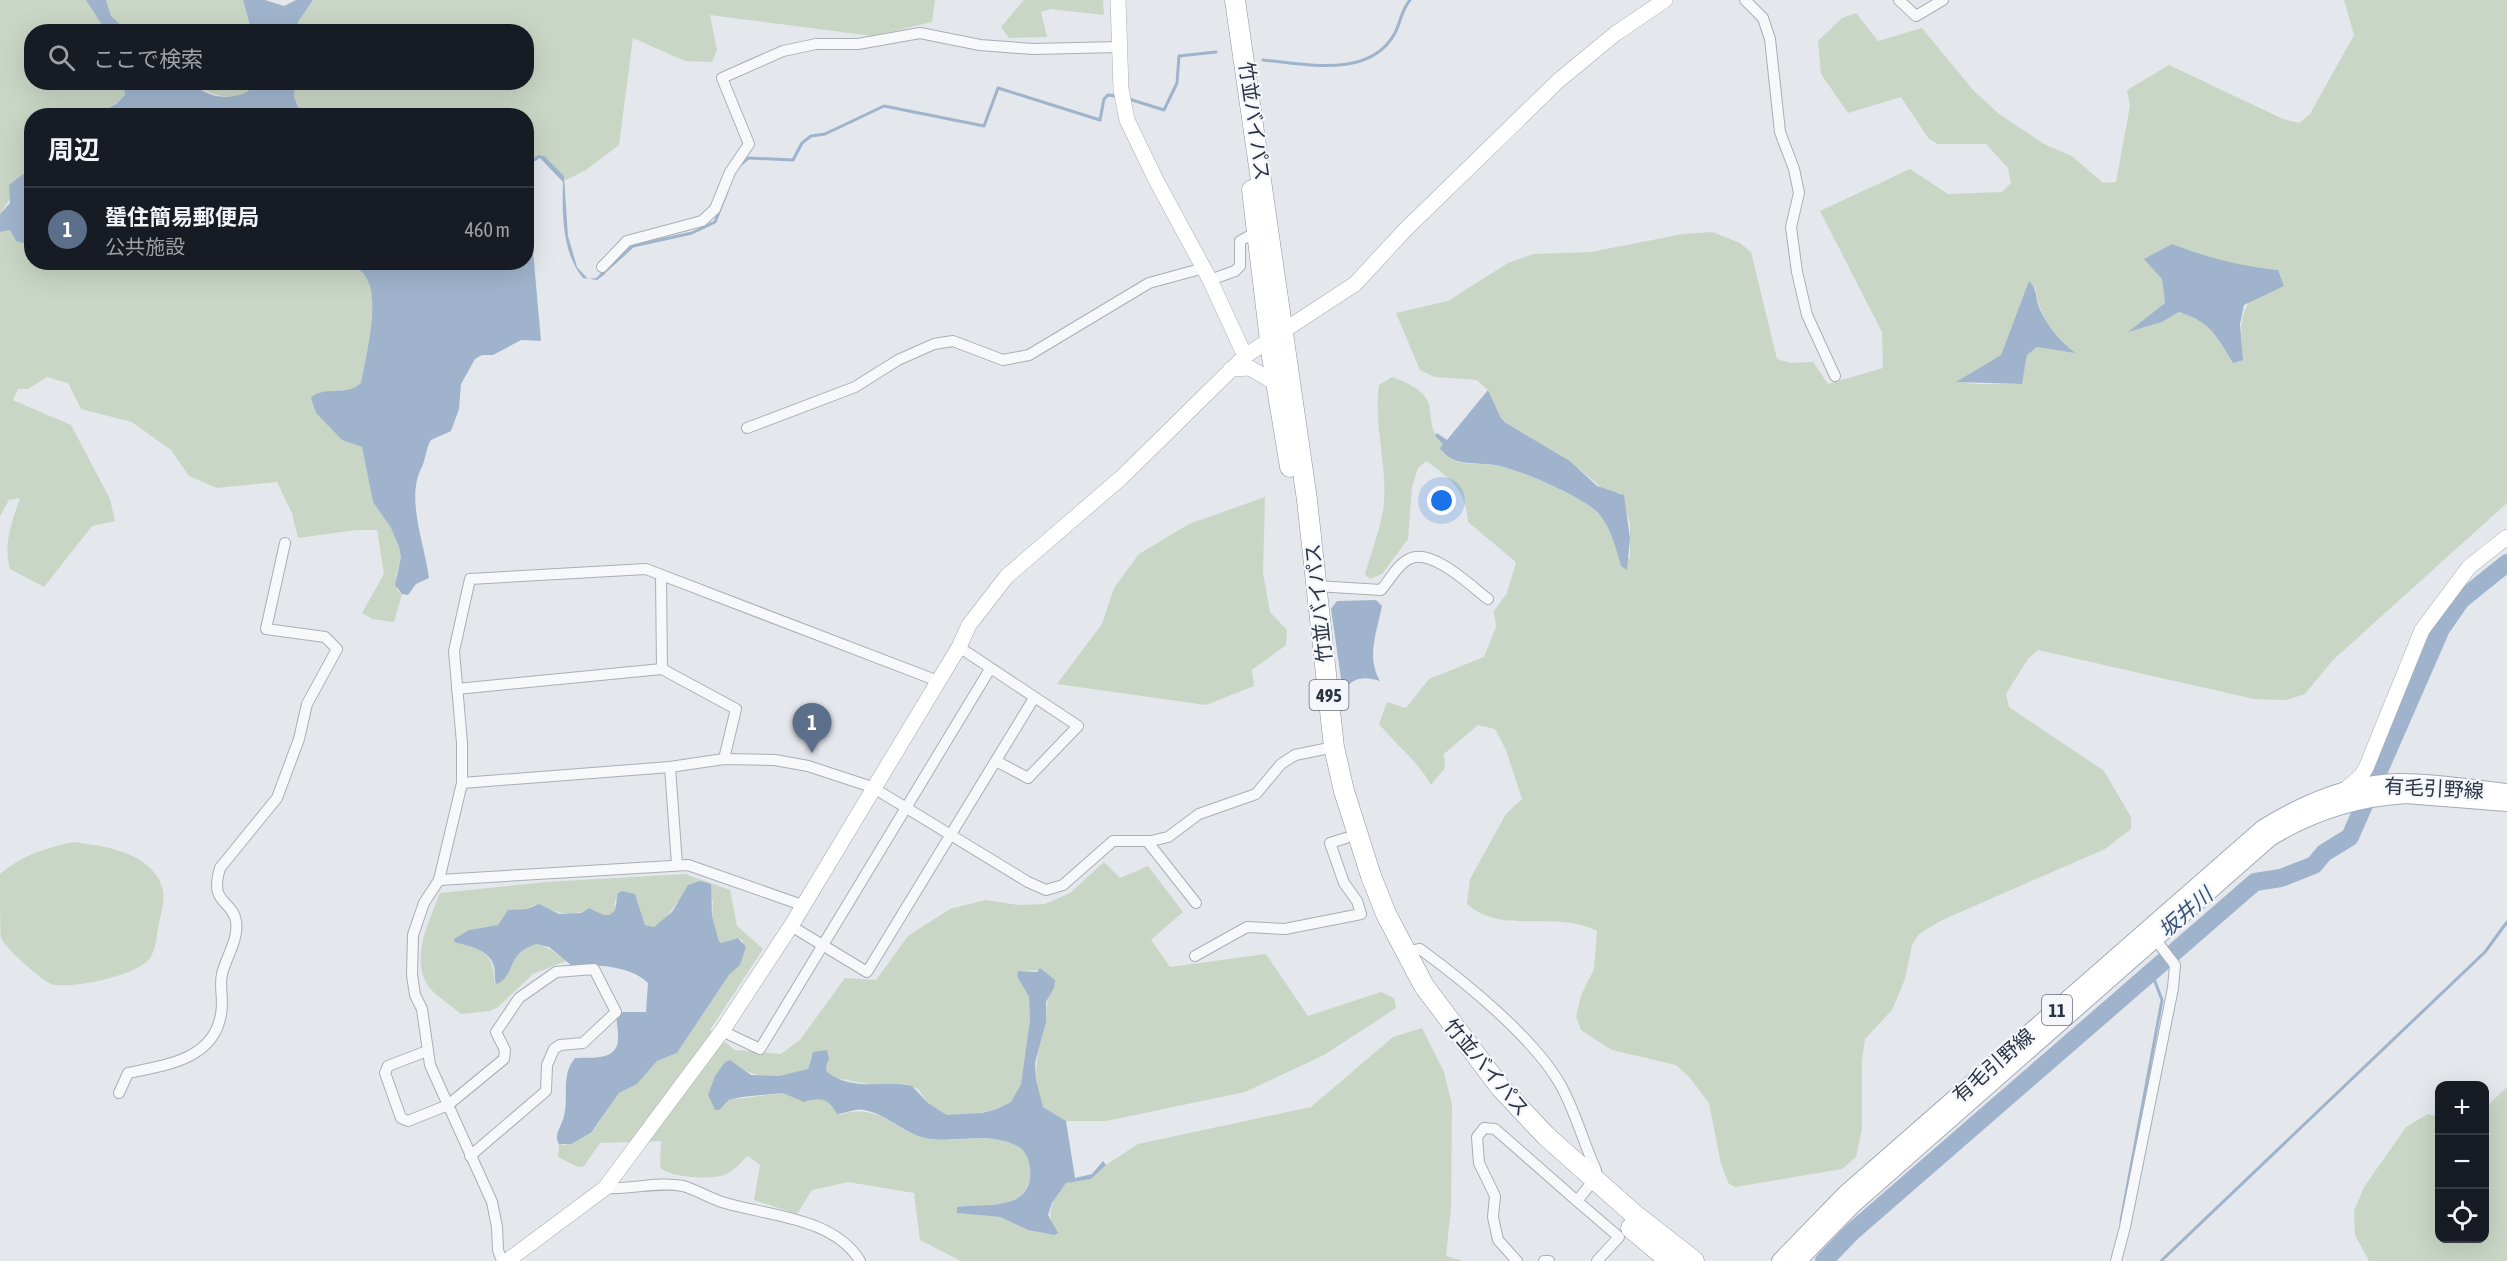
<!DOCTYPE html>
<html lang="ja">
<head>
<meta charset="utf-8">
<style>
	body { margin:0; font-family:"Asap Condensed","Noto Sans JP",sans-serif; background:#20242c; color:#f1f3f6 }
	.controls { position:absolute; right:18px; bottom:18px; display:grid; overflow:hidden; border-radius:12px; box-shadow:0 6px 24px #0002 }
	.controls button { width:54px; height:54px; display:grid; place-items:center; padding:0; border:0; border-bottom:2px solid #363941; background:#171b24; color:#f1f3f6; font:30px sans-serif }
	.you { position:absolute; left:1442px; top:501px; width:21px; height:21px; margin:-15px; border:4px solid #fff; border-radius:50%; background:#1a73e8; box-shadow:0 0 0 9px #1a73e833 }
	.badge { display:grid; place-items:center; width:39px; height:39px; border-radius:50%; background:#2563eb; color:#fff; font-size:20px; font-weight:700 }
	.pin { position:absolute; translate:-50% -50px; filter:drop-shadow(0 2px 3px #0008) }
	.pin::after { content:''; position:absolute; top:32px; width:21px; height:18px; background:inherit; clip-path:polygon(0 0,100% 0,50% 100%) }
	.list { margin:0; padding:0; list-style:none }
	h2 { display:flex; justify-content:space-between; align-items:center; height:78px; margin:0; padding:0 24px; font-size:26px }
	h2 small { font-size:20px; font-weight:400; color:#9ea1a6 }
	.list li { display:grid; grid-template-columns:39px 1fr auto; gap:18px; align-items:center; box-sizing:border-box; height:84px; padding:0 24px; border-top:2px solid #363941 }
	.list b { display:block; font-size:22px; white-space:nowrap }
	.list p { margin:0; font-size:20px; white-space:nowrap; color:#9ea1a6 }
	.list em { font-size:20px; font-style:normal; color:#9ea1a6 }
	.icon { flex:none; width:33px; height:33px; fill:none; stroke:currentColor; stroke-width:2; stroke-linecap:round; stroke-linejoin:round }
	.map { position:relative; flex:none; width:2507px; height:1261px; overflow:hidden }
	.search { position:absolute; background:#171b24; box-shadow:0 6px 24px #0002; left:24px; top:24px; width:510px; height:66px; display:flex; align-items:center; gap:15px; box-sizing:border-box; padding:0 21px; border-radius:24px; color:#9ea1a6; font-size:22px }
	.panel { position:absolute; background:#171b24; box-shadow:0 6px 24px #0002; left:24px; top:108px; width:510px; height:162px; border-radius:24px }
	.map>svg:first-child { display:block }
</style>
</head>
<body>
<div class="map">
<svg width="2507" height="1261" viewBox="0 0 2507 1261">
	<rect width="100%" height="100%" fill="#e4e7ec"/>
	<g fill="#c9d6c5" fill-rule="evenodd">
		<path d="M0 0H87L106 31 32 32V82L123 83 125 95C98 123 68 115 32 116L31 167 0 214Z"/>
		<polygon points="106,0 243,0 252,31 127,31 111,16"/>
		<polygon points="313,0 935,0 932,22 873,36 710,15 717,50 712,62 685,61 633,38 619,145 586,170 566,180 539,155 527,160 526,116 301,115 294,97 295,83 526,82 526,32 297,31 298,22"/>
		<polygon points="1024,0 1103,0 1104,15 1051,9 1041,12 1047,37 1009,38 1001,27"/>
		<path d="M2344 0H2507V503L2333 660 2305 694 2287 700 2254 699 2038 650 2028 659 2006 694 2009 707 2104 771 2131 817V829L2105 849 1942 920 1919 934 1912 945 1905 979 1892 1010 1865 1039 1862 1061V1129L1856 1157 1842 1169 1735 1187 1729 1184 1721 1164 1709 1103 1690 1078 1676 1065 1612 1050 1581 1030 1576 1016 1582 993 1594 969 1597 931C1555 909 1503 936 1467 904L1470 879 1506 814 1522 799 1506 750 1495 729 1478 725 1444 754 1445 768 1431 785C1418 761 1396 745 1379 724L1387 702 1406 708 1429 679 1484 657 1496 627 1494 611 1507 593 1516 562 1468 522C1466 490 1450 478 1426 461L1418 468 1412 487 1408 539 1382 574 1370 579 1365 574C1371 554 1379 532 1383 511 1389 469 1373 426 1379 385L1392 377C1453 399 1415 418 1444 444L1442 452C1455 467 1477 463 1494 465 1518 469 1584 497 1599 514 1611 527 1616 549 1621 566L1630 557V524L1621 493 1605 491 1570 461 1506 423 1501 418 1488 390 1477 380 1435 377 1420 370 1396 313 1448 301 1508 263 1533 254 1591 252 1683 234 1712 232 1740 243 1751 252 1777 359 1790 363 1813 362 1828 384 1883 368 1882 332 1820 211 1910 169 1948 194 2002 192 2011 183 2008 168 1986 144H1938L1929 139 1901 97 1848 113 1821 74 1818 41 1842 18 1856 13 1878 41 1922 28 1973 90 1999 114 2046 145 2072 156 2103 183 2116 182 2130 106 2127 90 2169 65 2283 119 2299 123 2310 114 2354 35ZM2212 259 2242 266 2278 270C2243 307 2238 307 2243 359L2233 363C2216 337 2210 321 2179 312L2162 322 2130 331 2165 303 2162 279ZM2029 282 2036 289C2038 315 2054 335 2073 352L2037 347 2027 355 2022 384H1978L1957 382 2001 355Z"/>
		<path d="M192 83H255C245 108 208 94 192 83Z"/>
		<path d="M31 193 32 262H349C357 268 365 273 369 282 378 307 366 357 361 383L355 389 318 393 316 413 342 440 362 447 373 502 391 528 399 547 401 557 396 576 397 590 402 594 394 622 372 619 362 613 384 574 377 530H356L298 538 292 513 277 482 217 488 189 476 171 450 132 422 81 409 68 383 47 377 28 389H18L13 400 71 425 110 499 115 521 92 526 44 587 10 569C3 545 12 521 20 498L9 500 0 516V232L10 230 16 241 26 238 25 213Z"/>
		<polygon points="1265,497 1263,573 1270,612 1287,630 1286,645 1252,670 1254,686 1206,705 1057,684 1102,624 1114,588 1139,554 1189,524"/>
		<path d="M74 842C104 846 151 852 162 887 166 898 161 913 159 923 157 933 156 950 150 958 140 975 70 990 51 984 41 980 5 948 1 938 0 930 0 886 0 874 23 855 45 848 74 842Z"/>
		<path d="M1104 862 1120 878 1148 866 1183 912 1151 940 1170 967 1266 954 1308 1016 1381 992 1394 998 1396 1008 1324 1055 1245 1092 1106 1121H1066L1043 1107C1030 1079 1038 1052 1045 1024 1048 1010 1044 1001 1054 988L1043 970 1019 971 1017 976 1029 997 1030 1019 1021 1084 1011 1102 997 1109 966 1116 947 1115 928 1103 918 1089 905 1084 879 1086 836 1078 827 1072 826 1066 811 1056 808 1069C782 1079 756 1081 734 1063L713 1086 725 1105 729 1100 783 1093 809 1100 817 1097 826 1100 840 1115C880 1101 896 1134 930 1139 958 1143 987 1133 1013 1143 1024 1148 1029 1156 1030 1168 1034 1212 985 1203 957 1207V1213L1000 1217 1028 1230 1054 1235C1047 1211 1050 1203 1066 1183L1091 1179 1106 1165 1138 1144 1311 1107 1393 1037 1422 1028 1444 1072 1452 1105 1451 1207 1446 1256 1464 1261H961L920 1240 914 1193 848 1182 812 1190 797 1214 754 1200 760 1165 748 1156C741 1162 730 1175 721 1176 707 1179 670 1178 660 1167L661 1141 600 1143 584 1166 578 1167 558 1157 559 1144 564 1145 591 1134 619 1093 637 1084 657 1061 677 1053 729 975 740 965 743 941 738 938 721 943 719 941 712 916 713 900 678 901 663 922 654 927 645 925 635 894 615 900V910L611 915H604L589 908C569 920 554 910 534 905L527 909 508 910 498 925 469 930 455 942C478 948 495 952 494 981 526 959 518 922 566 961L533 974 498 1007 490 1011 461 1014C451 1005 437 997 429 987 409 960 430 919 440 893L546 882 685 874 730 890 737 926 763 949 710 1030 735 1050 781 1054 800 1040 845 978 876 980 908 936 950 909 986 900 1018 905 1045 904 1070 893Z"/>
		<polygon points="2507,1087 2507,1261 2369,1261 2355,1235 2354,1211 2364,1187 2406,1127 2428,1114 2439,1117 2440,1238 2484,1238 2485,1108"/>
	</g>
	<g fill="#9fb4cc">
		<polygon points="86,0 106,0 111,16 127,31 106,31"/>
		<polygon points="243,0 265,0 284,6 296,0 313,0 298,22 297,31 252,32"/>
		<path d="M123 82C144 82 168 80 189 82 195 83 199 89 205 92 219 100 248 99 255 83H295L294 97 301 115H95L116 104 125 95Z"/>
		<path d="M539 155 544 156 564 176 568 236 577 267 588 279 596 278 603 272 605 274 597 280 583 278C562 253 562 213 563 182L540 158 527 166V160Z"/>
		<polygon points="31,168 31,193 25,213 26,239 23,243 16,241 10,230 0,232 0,214 10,203 9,185"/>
		<path d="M527 183 541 341 521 340 493 355H482L475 359 461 384 459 409 451 431 431 440C426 448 426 458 422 467 405 497 425 545 429 578L416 584 408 595 402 594 395 585 401 557 399 547 391 528 373 502 362 447 342 440 316 413 311 398C322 385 347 397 361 383 366 356 378 309 369 283 365 273 358 268 349 263L367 267 368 262H526Z"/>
		<path d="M2172 244C2208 258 2240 266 2278 270L2284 286 2244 305 2240 324 2243 360 2233 363C2216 336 2211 322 2179 312L2162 322 2128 332 2165 303 2162 279 2144 259Z"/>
		<path d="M2029 281C2038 290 2035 296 2039 307 2046 325 2060 341 2075 353L2037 347 2027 355 2022 384 1956 382 2001 355Z"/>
		<path d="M1488 390 1501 418 1506 423 1570 461 1597 486 1624 495 1630 538 1627 570 1621 566C1616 549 1611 528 1599 514 1584 497 1518 469 1495 465 1476 462 1451 467 1440 448L1443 444 1435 436 1437 433 1447 440Z"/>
		<path d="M1376 600 1382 606C1377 632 1366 656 1380 681 1364 676 1352 677 1343 692L1331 609 1337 601Z"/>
		<path d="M700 881 711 884 712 916 719 941 721 943 738 938 746 947 740 965 729 975 677 1053 657 1061 637 1084 619 1093 591 1133 571 1144H559C554 1136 559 1130 562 1122 571 1100 559 1077 575 1058 593 1057 620 1062 618 1035 618 1028 616 1022 617 1015L620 1012H646L648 983C631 966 595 964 572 966L549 947 536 944C505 954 517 974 497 984 493 978 496 973 494 966 489 949 468 946 454 942V939L469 930 498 925 508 910 527 909 539 904 559 914 581 913 589 908 604 915H610L615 910 618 893 622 891 635 894 645 925 654 927 672 912 688 885Z"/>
		<path d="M1040 968 1055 980 1054 988 1046 1002V1022L1035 1063 1036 1080 1043 1107 1066 1121 1075 1178 1092 1174 1103 1161 1106 1165 1091 1179 1066 1183 1052 1203 1048 1215 1058 1233 1054 1235 1028 1230 1000 1217 957 1213V1207C985 1203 1034 1212 1030 1169 1029 1157 1024 1148 1013 1144 988 1133 958 1142 931 1139 908 1137 887 1114 864 1110 855 1108 845 1114 837 1114 828 1098 820 1097 804 1102L783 1093 742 1097 729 1100 719 1110H715L708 1095 715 1076 725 1062 730 1060 751 1075 779 1076 808 1069 813 1052 827 1050 829 1059 826 1066 827 1072C853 1092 885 1080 912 1086L928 1103 947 1115 982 1113 997 1109 1011 1102 1021 1084 1030 1019 1029 997 1017 976 1018 971 1037 972Z"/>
	</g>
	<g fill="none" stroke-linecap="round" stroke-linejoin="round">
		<g stroke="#9fb4cc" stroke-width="3">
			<path d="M1263 60C1307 64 1370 79 1395 33 1401 21 1401 11 1410 0"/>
			<polyline points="1129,99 1164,110 1177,83 1179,56 1216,52"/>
			<polyline points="743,163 748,158 793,160 802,143 811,136 825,134 884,106 984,126 998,88 1100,120 1104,99 1108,95 1116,96"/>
			<polyline points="601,275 633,246 692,233 715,222 727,192"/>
			<polyline points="2121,1221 2162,1000 2151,971"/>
			<polyline points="2161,1261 2485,952 2507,922"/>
		</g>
		<polyline stroke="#9fb4cc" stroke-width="18" points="1824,1261 1852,1232 2255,882 2281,878 2314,865 2324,853 2350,837 2441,629 2461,600 2507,563"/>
		<defs>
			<g id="street">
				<polyline points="1745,0 1763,18 1770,39 1780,132 1794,169 1799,193 1791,227 1797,272 1807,315 1835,376"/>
				<polyline points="1899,0 1916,16 1943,0"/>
				<polyline points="602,267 627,241 702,221 715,209 730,172 749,144 722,78 783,51 816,44 858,44 920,33 980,45 1033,49 1119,47"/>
				<polyline points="1210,280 1235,271 1240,266 1240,241 1256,232"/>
				<polyline points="747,428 855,387 898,360 934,344 953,341 1003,360 1029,355 1149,283 1204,268"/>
				<polyline points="661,575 662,669"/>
				<path d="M1316 586 1381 590C1389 581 1398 564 1409 559 1431 547 1471 586 1488 599"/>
				<polyline points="959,647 1078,726 1028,778 996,761"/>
				<polyline points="457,689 662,669 736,709 724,759"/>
				<polyline points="670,767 677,865"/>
				<polyline points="462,783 670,767 724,759 775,760 808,766 872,787 1028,882 1046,890 1063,885 1113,841 1151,841 1168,837 1199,814 1256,794 1281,764 1295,755 1334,747"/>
				<polyline points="1147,841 1196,903"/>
				<polyline points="439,880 688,865 802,905"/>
				<polyline points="791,926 867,972 1034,698"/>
				<path d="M1405 952 1420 949C1464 981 1533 1037 1560 1084 1575 1110 1583 1142 1596 1170L1594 1180 1577 1201 1495 1129 1484 1128 1477 1137 1479 1163 1495 1196 1493 1217 1498 1240 1517 1261"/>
				<polyline points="1195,956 1247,927 1285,929 1361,914 1357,901 1344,883 1330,843 1346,838"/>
				<polyline points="722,1031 760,1049 990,669"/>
				<polyline points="427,1051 388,1066 385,1073 401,1118 408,1121 448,1105 504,1059 505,1050 496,1032 519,998 556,972 594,969 616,1012 583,1043 560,1045 554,1049 547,1065 546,1091 470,1156"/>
				<path d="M119 1093 128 1073C167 1065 214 1059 221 1014 224 1000 219 987 222 974 226 957 239 939 236 921 232 899 209 905 220 868L277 798 299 739 307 704 337 649 325 637 266 629 285 543"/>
				<path d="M605 1188C630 1190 658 1181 683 1186 697 1190 711 1199 725 1203 770 1216 834 1218 860 1261"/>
				<polyline points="1577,1201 1619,1237 1597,1261"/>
				<polyline points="502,1261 498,1250 497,1227 492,1202 430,1065 422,1009 415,995 412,975 413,935 424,903 439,880 462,783 462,743 454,651 470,579 646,569 938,681"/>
				<polyline points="1544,1261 1549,1261"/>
				<polyline points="2116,1261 2125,1227 2173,988 2175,965 2152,935"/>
			</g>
			<g id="secondary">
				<polyline points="1118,0 1121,89 1127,120 1156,180 1210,280 1245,356"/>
				<polyline points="1231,369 1250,368 1277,384"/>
				<polyline points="2345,790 2361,776 2366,768 2422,630 2469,567 2507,537"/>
				<polyline points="507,1261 605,1188 722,1031 791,926 959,647 969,625 1007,576 1122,477 1245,356 1355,284 1405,230 1558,81 1615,34 1665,0"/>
			</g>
			<g id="primary">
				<path d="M1780 1261 1845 1194 2263 828C2305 802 2351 782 2401 782 2436 782 2472 788 2507 792"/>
				<path d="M1798 1261 1854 1204 2270 838C2312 812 2357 798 2406 795L2507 803"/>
			</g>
			<g id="highway">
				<polyline points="1235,0 1307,500 1334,747 1344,791 1371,876 1386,914 1424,986 1500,1087 1546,1136 1635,1215 1694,1261"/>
				<polyline points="1252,190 1272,357 1290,467"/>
				<polyline points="1631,1228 1670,1261"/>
			</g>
		</defs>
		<use href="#street" stroke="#a9aeb7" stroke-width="12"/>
		<use href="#secondary" stroke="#a9aeb7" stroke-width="16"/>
		<use href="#primary" stroke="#a3abb8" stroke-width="18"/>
		<use href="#highway" stroke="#8b94a3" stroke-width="21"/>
		<use href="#street" stroke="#f7f8fa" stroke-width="10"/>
		<use href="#secondary" stroke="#fff" stroke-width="15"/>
		<use href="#primary" stroke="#fff" stroke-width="16"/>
		<use href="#highway" stroke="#fff" stroke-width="20"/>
	</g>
	<g text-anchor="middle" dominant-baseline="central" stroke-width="4.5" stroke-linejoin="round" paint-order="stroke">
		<g fill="#f4f6f9" stroke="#676e7b" stroke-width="1.5">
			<rect x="1309.5" y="680" width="39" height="30" rx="4.5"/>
			<rect x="2042" y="995" width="30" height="30" rx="4.5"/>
		</g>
		<g font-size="18" font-weight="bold" fill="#2b3445">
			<text x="1329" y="695">495</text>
			<text x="2057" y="1010">11</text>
		</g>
		<g font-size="20" fill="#2b3445" stroke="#f4f6f9">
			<text transform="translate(1255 121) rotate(82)">竹並バイパス</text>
			<text transform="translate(1318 603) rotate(-96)">竹並バイパス</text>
			<text transform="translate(2434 788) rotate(3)">有毛引野線</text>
			<text transform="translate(1993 1065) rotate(-41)">有毛引野線</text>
			<text transform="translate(1487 1067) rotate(50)">竹並バイパス</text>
		</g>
		<g font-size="21" font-style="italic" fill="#34527a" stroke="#f4f6f9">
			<text transform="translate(2185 912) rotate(-41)">坂井川</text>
		</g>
	</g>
</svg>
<div class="controls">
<button>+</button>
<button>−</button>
<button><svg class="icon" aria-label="locate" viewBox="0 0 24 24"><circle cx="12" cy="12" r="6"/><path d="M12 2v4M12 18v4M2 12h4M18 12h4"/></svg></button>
</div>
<div class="you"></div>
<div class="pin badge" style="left:812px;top:753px;background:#5c6f8a">1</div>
<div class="search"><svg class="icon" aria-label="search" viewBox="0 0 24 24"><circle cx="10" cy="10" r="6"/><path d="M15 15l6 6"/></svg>ここで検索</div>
<section class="panel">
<h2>周辺<small></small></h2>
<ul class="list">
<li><span class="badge" style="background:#5c6f8a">1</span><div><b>蜑住簡易郵便局</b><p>公共施設</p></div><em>460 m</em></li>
</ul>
</section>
</div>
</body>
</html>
